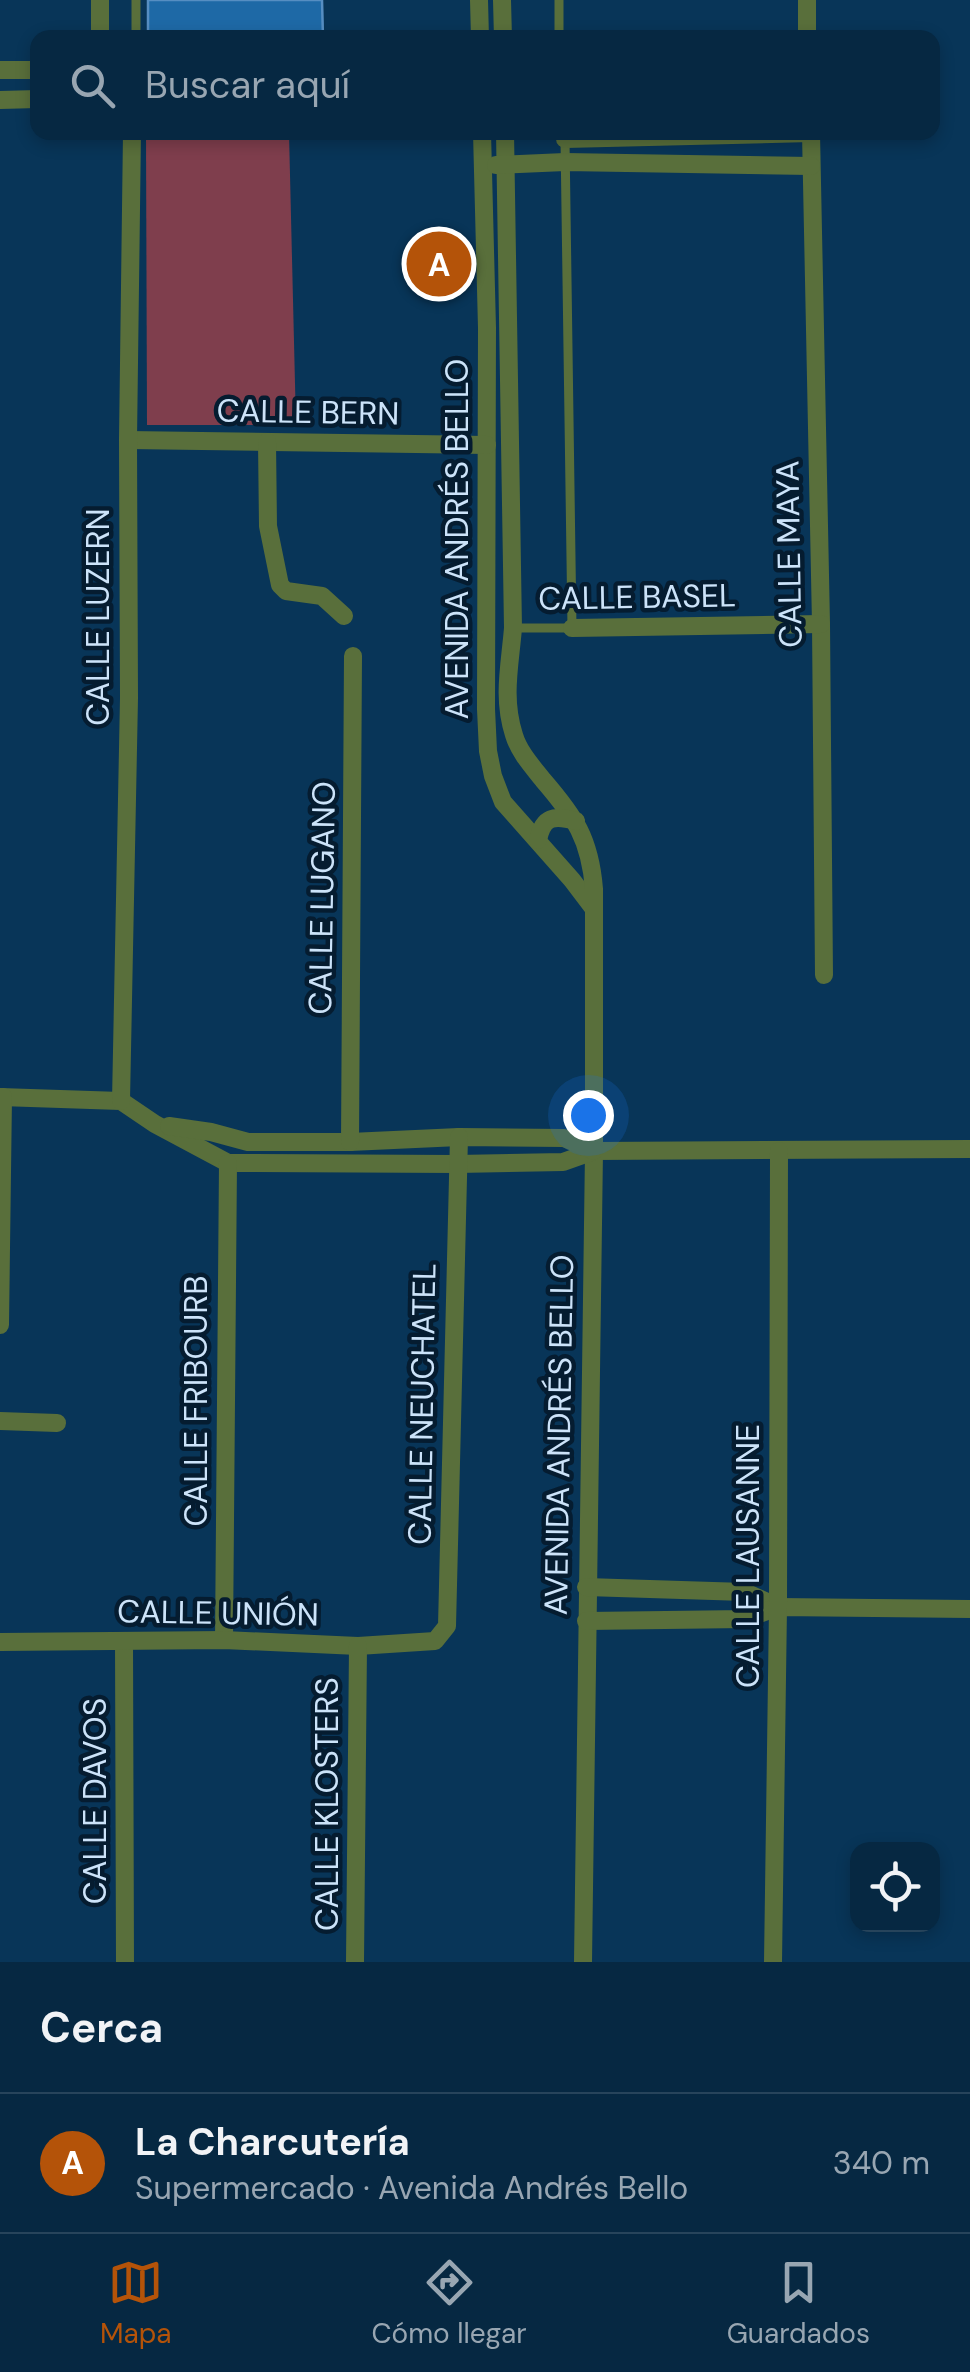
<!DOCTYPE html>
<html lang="es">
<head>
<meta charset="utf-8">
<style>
	body { margin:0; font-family:"DM Sans",sans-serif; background:#14344d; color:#f1f3f6 }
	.controls { position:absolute; right:30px; bottom:30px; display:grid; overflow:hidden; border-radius:20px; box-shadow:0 5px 15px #0003 }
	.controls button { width:90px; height:90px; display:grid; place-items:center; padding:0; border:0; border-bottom:2px solid #27445b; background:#062842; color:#f1f3f6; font:50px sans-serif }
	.you { position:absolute; left:588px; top:1115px; width:35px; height:35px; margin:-25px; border:8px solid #fff; border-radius:50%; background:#1a73e8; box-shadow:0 0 0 15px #1a73e833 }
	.badge { display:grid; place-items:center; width:65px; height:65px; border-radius:50%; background:#b45309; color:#fff; font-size:32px; font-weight:700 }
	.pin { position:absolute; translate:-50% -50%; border:5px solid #fff; box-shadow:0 2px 10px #0006 }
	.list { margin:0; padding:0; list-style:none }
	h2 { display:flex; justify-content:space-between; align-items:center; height:130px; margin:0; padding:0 40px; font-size:42px }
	h2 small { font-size:32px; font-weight:400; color:#98a6b2 }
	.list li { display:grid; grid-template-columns:65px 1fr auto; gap:30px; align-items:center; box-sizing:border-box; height:140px; padding:0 40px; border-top:2px solid #27445b }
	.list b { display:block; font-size:38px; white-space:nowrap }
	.list p { margin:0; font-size:32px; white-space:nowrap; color:#98a6b2 }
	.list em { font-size:32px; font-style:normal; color:#98a6b2 }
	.icon { flex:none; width:55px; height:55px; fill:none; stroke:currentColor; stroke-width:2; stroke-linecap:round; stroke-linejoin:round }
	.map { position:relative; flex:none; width:970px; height:1962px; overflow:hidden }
	.search { position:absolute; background:#062842; box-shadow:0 5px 15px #0003; left:30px; right:30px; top:30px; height:110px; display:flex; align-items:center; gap:25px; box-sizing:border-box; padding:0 35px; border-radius:20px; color:#98a6b2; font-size:38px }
	.sheet { height:270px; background:#062842 }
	nav { display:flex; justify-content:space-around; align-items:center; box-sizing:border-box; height:140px; border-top:2px solid #27445b; background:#062842; font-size:28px; color:#98a6b2 }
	nav a { display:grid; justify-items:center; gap:5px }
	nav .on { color:#b45309 }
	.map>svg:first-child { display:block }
</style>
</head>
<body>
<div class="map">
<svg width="970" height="1962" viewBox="0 0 970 1962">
	<rect width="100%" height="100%" fill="#083558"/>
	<polygon fill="#7f3e4d" points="146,133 289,133 296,425 147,425"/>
	<polygon fill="#1e69a6" stroke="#568ec2" stroke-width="2.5" points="148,0 322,0 323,38 148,38"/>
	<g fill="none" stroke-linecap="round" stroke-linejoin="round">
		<g stroke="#596f3b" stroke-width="9">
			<polyline points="136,0 136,38"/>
			<polyline points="559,38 559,0"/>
			<polyline points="513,628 572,628 565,140"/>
		</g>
		<g stroke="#596f3b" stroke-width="18">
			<polyline points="479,0 480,38"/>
			<polyline points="502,0 503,38"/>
			<polyline points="100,38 100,0"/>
			<polyline points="807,38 807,0"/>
			<polyline points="0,70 38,70"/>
			<polyline points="0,100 38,99"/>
			<polyline points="482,132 487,328 486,709 488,751 493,776 503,802 572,880 594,909"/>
			<path d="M505 132 513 628C510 665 502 698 514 735 519 752 532 766 543 780 575 817 590 839 594 889V1151L583 1962"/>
			<polyline points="565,139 811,133 821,624 824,975"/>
			<polyline points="496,165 565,162 811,166"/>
			<polyline points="128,440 487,445"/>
			<polyline points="267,442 268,526 280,585 286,591 322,596 344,616"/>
			<polyline points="572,628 821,624"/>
			<path d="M538 840C543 816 554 815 576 821"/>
			<polyline points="0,1097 121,1101 155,1124 228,1163 457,1164 563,1162 594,1151 970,1149"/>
			<polyline points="121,1101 129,698 128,440 132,132"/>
			<polyline points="169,1126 211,1132 248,1142 350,1142 459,1137 564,1138 594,1151"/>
			<polyline points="350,1142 353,656"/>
			<polyline points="0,1325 3,1097"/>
			<polyline points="0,1421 57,1423"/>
			<polyline points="586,1587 745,1592 778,1607"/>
			<polyline points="586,1621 745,1619 778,1607 970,1609"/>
			<polyline points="224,1640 228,1163"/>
			<polyline points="124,1641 125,1962"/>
			<polyline points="0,1642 224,1640 358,1646 435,1641 447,1626 459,1137"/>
			<polyline points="355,1962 358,1646"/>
			<polyline points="773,1962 778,1607 779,1151"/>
		</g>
	</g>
	<g text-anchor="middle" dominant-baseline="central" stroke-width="9" stroke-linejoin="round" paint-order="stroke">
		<g font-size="32" fill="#cce3f9" stroke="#051c30">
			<text transform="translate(308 412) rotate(1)">CALLE BERN</text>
			<text transform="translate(457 539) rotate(-90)">AVENIDA ANDRÉS BELLO</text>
			<text transform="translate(789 554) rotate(-91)">CALLE MAYA</text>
			<text transform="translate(637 597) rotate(-1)">CALLE BASEL</text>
			<text transform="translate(98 617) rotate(-90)">CALLE LUZERN</text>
			<text transform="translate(322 898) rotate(-89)">CALLE LUGANO</text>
			<text transform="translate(196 1401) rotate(-90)">CALLE FRIBOURB</text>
			<text transform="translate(422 1404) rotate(-89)">CALLE NEUCHATEL</text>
			<text transform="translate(559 1435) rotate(-89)">AVENIDA ANDRÉS BELLO</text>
			<text transform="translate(748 1556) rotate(-90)">CALLE LAUSANNE</text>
			<text transform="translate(218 1613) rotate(1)">CALLE UNIÓN</text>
			<text transform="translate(95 1801) rotate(-90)">CALLE DAVOS</text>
			<text transform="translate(327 1804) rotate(-90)">CALLE KLOSTERS</text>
		</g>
	</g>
</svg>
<div class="controls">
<button><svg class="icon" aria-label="locate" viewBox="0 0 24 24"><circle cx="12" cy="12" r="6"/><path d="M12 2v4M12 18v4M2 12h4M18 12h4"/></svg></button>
</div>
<div class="you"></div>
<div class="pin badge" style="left:439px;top:264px">A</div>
<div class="search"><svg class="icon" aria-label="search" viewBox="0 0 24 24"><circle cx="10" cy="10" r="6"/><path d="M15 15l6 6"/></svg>Buscar aquí</div>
</div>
<section class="sheet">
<h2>Cerca<small></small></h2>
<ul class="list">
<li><span class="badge">A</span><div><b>La Charcutería</b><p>Supermercado · Avenida Andrés Bello</p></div><em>340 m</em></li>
</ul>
</section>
<nav>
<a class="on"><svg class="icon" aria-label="map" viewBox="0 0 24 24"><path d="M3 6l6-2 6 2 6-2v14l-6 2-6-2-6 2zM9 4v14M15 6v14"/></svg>Mapa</a>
<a><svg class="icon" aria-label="directions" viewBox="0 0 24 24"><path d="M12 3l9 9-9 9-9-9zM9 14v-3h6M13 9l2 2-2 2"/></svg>Cómo llegar</a>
<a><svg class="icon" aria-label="saved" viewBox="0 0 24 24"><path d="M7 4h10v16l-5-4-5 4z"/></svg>Guardados</a>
</nav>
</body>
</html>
